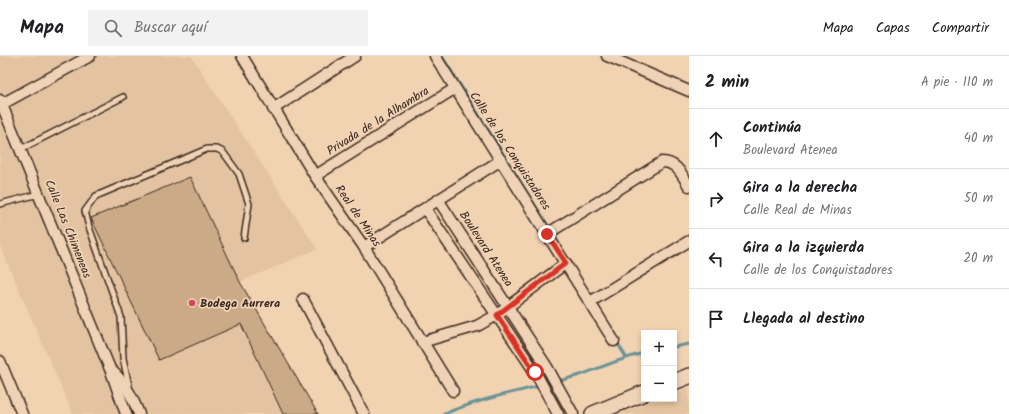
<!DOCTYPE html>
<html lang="es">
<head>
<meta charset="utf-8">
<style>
	body { margin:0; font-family:Kalam,sans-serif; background:#f2f2f2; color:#202124 }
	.controls { position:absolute; right:12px; bottom:12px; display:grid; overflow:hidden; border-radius:0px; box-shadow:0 2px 6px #0003 }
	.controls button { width:36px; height:36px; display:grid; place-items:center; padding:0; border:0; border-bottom:1px solid #e0e0e0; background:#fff; color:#202124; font:20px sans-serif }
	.stop { position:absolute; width:12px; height:12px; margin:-9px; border:3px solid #d93025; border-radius:50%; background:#fff }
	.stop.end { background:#d93025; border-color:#fff; box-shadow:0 1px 4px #0008 }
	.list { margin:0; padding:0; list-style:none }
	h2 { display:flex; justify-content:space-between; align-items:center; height:52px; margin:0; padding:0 16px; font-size:17px }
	h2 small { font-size:13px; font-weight:400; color:#757577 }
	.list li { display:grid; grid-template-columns:26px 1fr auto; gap:12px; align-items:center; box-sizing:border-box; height:60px; padding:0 16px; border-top:1px solid #e0e0e0 }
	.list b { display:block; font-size:15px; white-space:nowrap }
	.list p { margin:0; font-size:13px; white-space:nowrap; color:#757577 }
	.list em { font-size:13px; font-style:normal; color:#757577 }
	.icon { flex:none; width:22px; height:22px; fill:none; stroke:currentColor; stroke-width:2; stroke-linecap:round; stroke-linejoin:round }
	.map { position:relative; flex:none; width:689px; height:358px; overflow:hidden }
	header { display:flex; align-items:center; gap:24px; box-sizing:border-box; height:56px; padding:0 20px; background:#fff; border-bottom:1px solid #e0e0e0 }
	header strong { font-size:19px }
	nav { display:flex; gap:22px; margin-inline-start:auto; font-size:14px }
	.search { width:280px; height:36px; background:#f2f2f2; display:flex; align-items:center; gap:10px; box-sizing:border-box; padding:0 14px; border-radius:0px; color:#757577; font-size:15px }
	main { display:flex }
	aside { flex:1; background:#fff }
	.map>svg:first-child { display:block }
</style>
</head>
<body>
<header>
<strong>Mapa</strong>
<div class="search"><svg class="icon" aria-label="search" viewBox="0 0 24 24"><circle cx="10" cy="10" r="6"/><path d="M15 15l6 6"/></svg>Buscar aquí</div>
<nav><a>Mapa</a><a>Capas</a><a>Compartir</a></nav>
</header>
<main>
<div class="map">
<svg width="689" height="358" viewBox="0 0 689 358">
	<rect width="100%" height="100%" fill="#f1d2b1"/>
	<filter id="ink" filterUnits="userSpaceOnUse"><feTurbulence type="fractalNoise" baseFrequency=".025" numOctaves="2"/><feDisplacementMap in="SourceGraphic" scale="8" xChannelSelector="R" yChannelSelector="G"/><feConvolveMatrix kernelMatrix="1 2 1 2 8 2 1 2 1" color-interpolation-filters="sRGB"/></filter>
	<g filter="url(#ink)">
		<g fill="#e3c3a1">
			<polygon points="0,0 191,0 317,193 240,226 313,358 73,358 0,190"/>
			<polygon points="689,332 689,358 619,358 659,343 674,343 674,337"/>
		</g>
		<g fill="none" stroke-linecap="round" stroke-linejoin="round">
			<g stroke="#6b9497" stroke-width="3">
				<polyline points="442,0 550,173"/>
				<polyline points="616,285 626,301"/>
				<polyline points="674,291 689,288"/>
				<path d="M444 358C488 339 535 333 580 319 602 311 622 302 644 297"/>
			</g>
		</g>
		<polygon fill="#cbab87" stroke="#3b2a1e" points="190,121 240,226 318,358 283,358 241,268 159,304 91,162"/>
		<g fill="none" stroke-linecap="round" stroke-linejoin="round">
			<defs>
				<g id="service">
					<polyline points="21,93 123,41"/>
					<polyline points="0,148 39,138"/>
					<polyline points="129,330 123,302 121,261 89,171 85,155 96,140 207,93 217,93 223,96 239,118 249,148 244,182"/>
				</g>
				<g id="minor">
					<polyline points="242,0 315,120 364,191 453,335"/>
					<polyline points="435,0 614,285"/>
					<polyline points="607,0 689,35"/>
					<path d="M0 44 110 313C126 328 131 338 139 358"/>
					<polyline points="2,48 90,0"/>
					<polyline points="273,53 355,0"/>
					<polyline points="315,120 454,33"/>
					<polyline points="439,145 547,311 573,358"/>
					<polyline points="426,154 535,316 558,358"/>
					<path d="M547 178 662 106C677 106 682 119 689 130"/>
					<polyline points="364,191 501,104"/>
					<polyline points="303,243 364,358"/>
					<polyline points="590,246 689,185"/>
					<polyline points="422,286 477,270 497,259 566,207"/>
					<polyline points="0,305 22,358"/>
					<polyline points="111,315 126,358"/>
				</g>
				<g id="secondary">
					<polyline points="674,326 689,320"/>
					<polyline points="593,358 644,337"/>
				</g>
			</defs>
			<use href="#service" stroke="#3b2a1e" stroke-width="8"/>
			<use href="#minor" stroke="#3b2a1e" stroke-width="13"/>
			<use href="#secondary" stroke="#3b2a1e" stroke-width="18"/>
			<use href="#service" stroke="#f0d3b6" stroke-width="5"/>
			<use href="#minor" stroke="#f0d3b6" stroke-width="10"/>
			<use href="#secondary" stroke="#f0d3b6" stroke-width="15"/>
		</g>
	</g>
	<g fill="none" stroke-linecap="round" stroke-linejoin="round" filter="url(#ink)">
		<polyline stroke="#d93025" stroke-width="5" points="535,316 497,259 566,207 547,178"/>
	</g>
	<circle fill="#d1495b" stroke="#f0d3b6" stroke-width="1.5" cx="192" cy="247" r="4"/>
	<g text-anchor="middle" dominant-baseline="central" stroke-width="3.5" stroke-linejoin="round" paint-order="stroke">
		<g font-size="12" fill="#3b2a1e" stroke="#f0d3b6">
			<text transform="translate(378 65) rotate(-32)">Privada de la Alhambra</text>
			<text transform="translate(510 95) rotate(57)">Calle de los Conquistadores</text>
			<text transform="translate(358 160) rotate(56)">Real de Minas</text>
			<text transform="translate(68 173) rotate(68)">Calle Las Chimeneas</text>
			<text transform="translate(486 193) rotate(57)">Boulevard Atenea</text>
		</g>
		<g font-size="12" font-weight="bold" fill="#3b2a1e" stroke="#f0d3b6" text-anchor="start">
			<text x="200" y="247">Bodega Aurrera</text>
		</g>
	</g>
</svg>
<div class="controls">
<button>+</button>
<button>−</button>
</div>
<div class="stop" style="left:535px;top:316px"></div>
<div class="stop end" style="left:547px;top:178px"></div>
</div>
<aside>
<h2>2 min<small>A pie · 110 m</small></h2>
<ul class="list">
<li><svg class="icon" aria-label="ahead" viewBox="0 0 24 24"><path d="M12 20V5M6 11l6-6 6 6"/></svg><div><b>Continúa</b><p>Boulevard Atenea</p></div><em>40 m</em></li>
<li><svg class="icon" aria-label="right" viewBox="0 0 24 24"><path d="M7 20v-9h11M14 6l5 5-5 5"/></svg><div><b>Gira a la derecha</b><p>Calle Real de Minas</p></div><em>50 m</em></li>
<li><svg class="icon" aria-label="left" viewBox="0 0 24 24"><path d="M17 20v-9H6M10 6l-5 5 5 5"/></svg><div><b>Gira a la izquierda</b><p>Calle de los Conquistadores</p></div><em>20 m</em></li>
<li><svg class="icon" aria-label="arrive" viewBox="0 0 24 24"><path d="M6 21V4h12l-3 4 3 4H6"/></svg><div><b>Llegada al destino</b></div></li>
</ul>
</aside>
</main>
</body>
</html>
